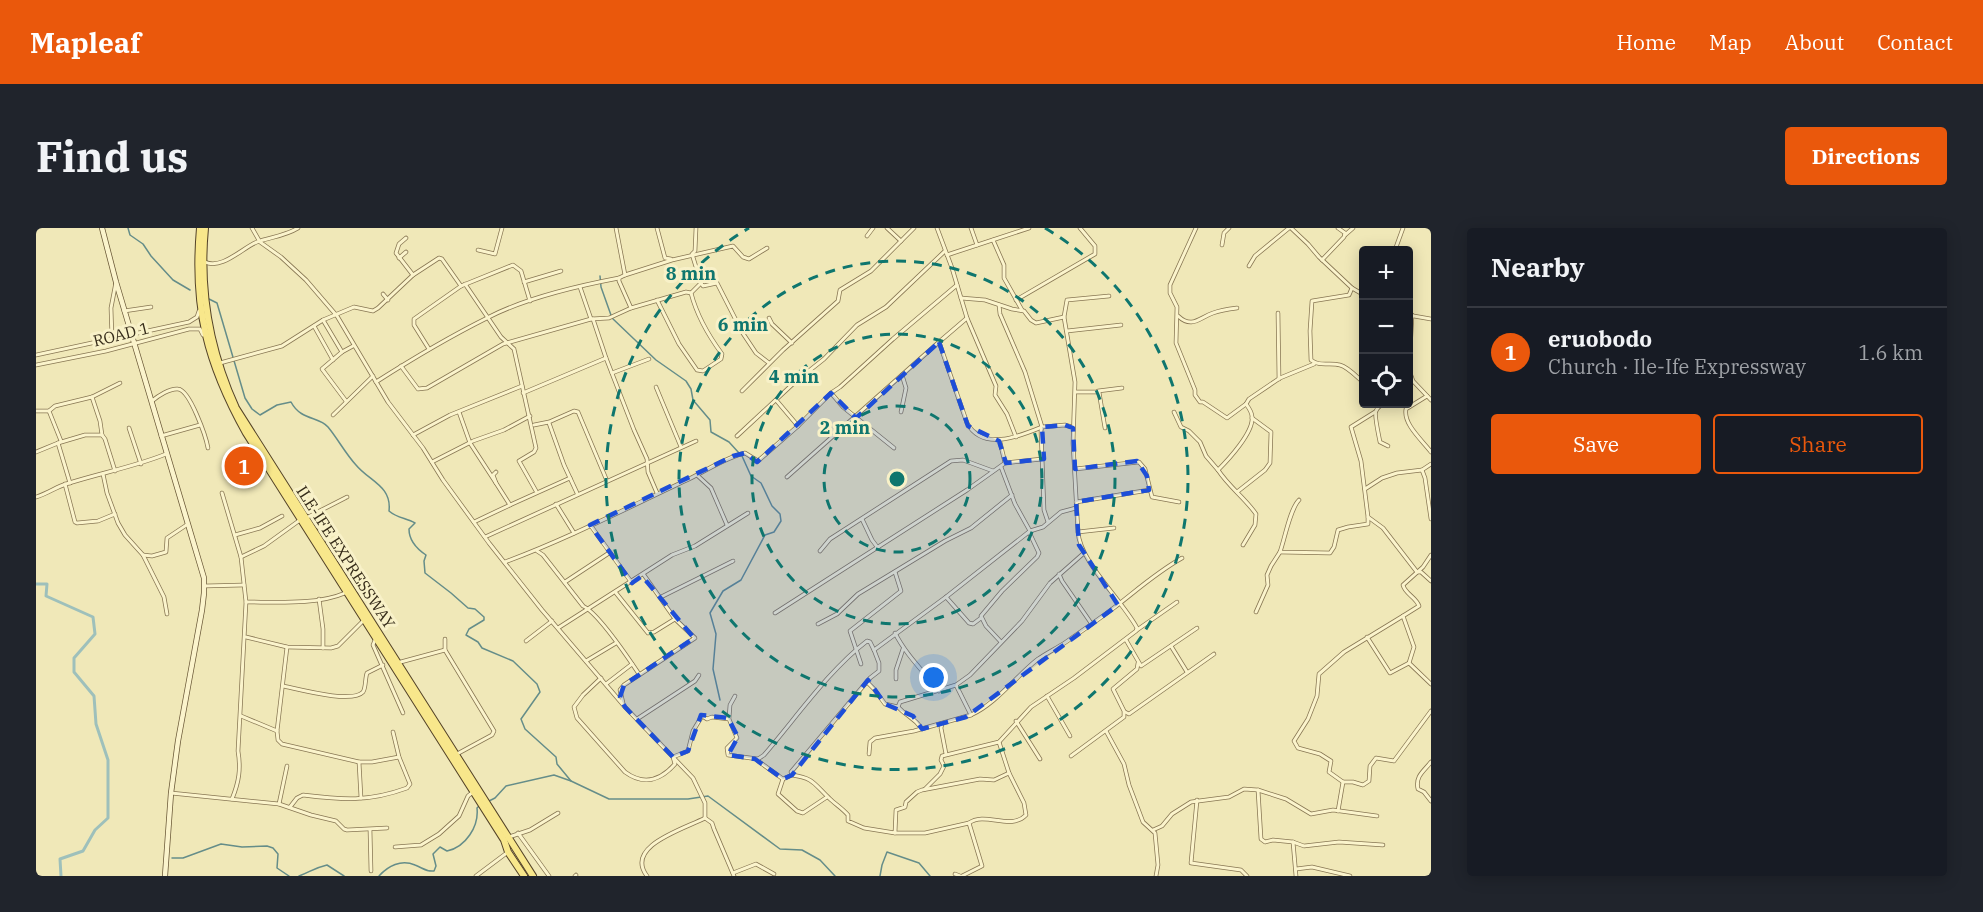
<!DOCTYPE html>
<html lang="en">
<head>
<meta charset="utf-8">
<style>
	body { margin:0; font-family:"IBM Plex Serif",serif; background:#20242c; color:#f1f3f6 }
	.controls { position:absolute; right:18px; top:18px; display:grid; overflow:hidden; border-radius:6px; box-shadow:0 3px 15px #0003 }
	.controls button { width:54px; height:54px; display:grid; place-items:center; padding:0; border:0; border-bottom:2px solid #363941; background:#171b24; color:#f1f3f6; font:30px sans-serif }
	.you { position:absolute; left:898px; top:450px; width:21px; height:21px; margin:-15px; border:4px solid #fff; border-radius:50%; background:#1a73e8; box-shadow:0 0 0 9px #1a73e833 }
	.badge { display:grid; place-items:center; width:39px; height:39px; border-radius:50%; background:#ea580c; color:#fff; font-size:20px; font-weight:700 }
	.pin { position:absolute; translate:-50% -50%; border:3px solid #fff; box-shadow:0 2px 6px #0006 }
	.list { margin:0; padding:0; list-style:none }
	h2 { display:flex; justify-content:space-between; align-items:center; height:78px; margin:0; padding:0 24px; font-size:26px }
	h2 small { font-size:20px; font-weight:400; color:#9ea1a6 }
	.list li { display:grid; grid-template-columns:39px 1fr auto; gap:18px; align-items:center; box-sizing:border-box; height:90px; padding:0 24px; border-top:2px solid #363941 }
	.list b { display:block; font-size:22px; white-space:nowrap }
	.list p { margin:0; font-size:20px; white-space:nowrap; color:#9ea1a6 }
	.list em { font-size:20px; font-style:normal; color:#9ea1a6 }
	.actions { display:flex; gap:12px; padding:18px 24px }
	.actions a { flex:1; padding:14px 0; border:2px solid #ea580c; border-radius:6px; text-align:center; font-size:21px; color:#ea580c }
	.actions .main { background:#ea580c; color:#fff }
	.icon { flex:none; width:33px; height:33px; fill:none; stroke:currentColor; stroke-width:2; stroke-linecap:round; stroke-linejoin:round }
	.map { position:relative; flex:none; width:1395px; height:648px; overflow:hidden; border-radius:6px }
	header { display:flex; align-items:center; gap:36px; box-sizing:border-box; height:84px; padding:0 30px; background:#ea580c; color:#fff }
	header strong { font-size:28px }
	nav { display:flex; gap:33px; margin-inline-start:auto; font-size:21px }
	.intro { display:flex; align-items:center; justify-content:space-between; box-sizing:border-box; height:144px; padding:0 36px }
	h1 { margin:0; font-size:42px }
	.button { padding:15px 27px; border-radius:6px; background:#ea580c; color:#fff; font-size:21px; font-weight:700 }
	main { display:flex; gap:36px; padding:0 36px }
	aside { flex:1; background:#171b24; border-radius:6px; box-shadow:0 3px 15px #0003 }
	.map>svg:first-child { display:block }
</style>
</head>
<body>
<header>
<strong>Mapleaf</strong>
<nav><a>Home</a><a>Map</a><a>About</a><a>Contact</a></nav>
</header>
<div class="intro"><h1>Find us</h1><a class="button">Directions</a></div>
<main>
<div class="map">
<svg width="1395" height="648" viewBox="0 0 1395 648">
	<rect width="100%" height="100%" fill="#f0e8b8"/>
	<g fill="none" stroke-linecap="round" stroke-linejoin="round">
		<g stroke="#658d89" stroke-width="1.5">
			<polyline points="92,0 94,7 107,16 115,28 137,52 154,62"/>
			<polyline points="564,48 565,59 576,90 620,132 650,153 655,161 657,172 674,192 675,204 693,214 703,225"/>
			<path d="M173 71 181 75 209 170 216 181 224 187 241 177 255 174C265 193 283 188 292 199 302 211 309 225 320 237 333 253 356 258 353 283 361 290 370 290 379 295L373 301C373 312 381 321 390 327L388 333 389 345 415 365 432 380 439 381 448 389V392L433 401 430 407 442 414 446 420 477 433 501 456 504 464 485 491 489 501 520 529 521 536 535 553"/>
			<polyline points="684,472 677,441 680,406 674,385 687,363 705,352 729,307 738,304 745,293 744,286 736,278 725,255 715,248 706,228"/>
			<polyline points="453,573 459,570 470,558 518,547 535,553 573,571 652,571 672,568 744,621 766,622 784,632 799,648"/>
			<polyline points="136,630 147,630 185,616 206,619 231,618 237,620 242,626 241,640 253,648"/>
			<path d="M263 648C274 644 278 640 291 637L308 648"/>
			<path d="M343 648C352 638 365 631 379 637 387 640 390 644 398 643L400 638 397 626 404 619 411 623C430 619 443 598 441 580L443 578"/>
			<polyline points="844,648 846,637 851,624 883,635 894,648"/>
		</g>
		<polyline stroke="#9ec0bb" stroke-width="3" points="0,356 11,356 10,368 57,389 59,406 38,430 38,444 58,468 60,496 72,532 72,590 59,602 47,623 24,631 25,648"/>
		<defs>
			<g id="street">
				<polyline points="216,0 224,14 245,29 270,52 301,88 352,174 387,220 407,252 453,315 506,382 589,479 657,550 669,575 669,590 676,595 678,601 698,648"/>
				<polyline points="580,0 589,47"/>
				<polyline points="621,0 629,30 635,31"/>
				<polyline points="660,0 659,23 656,26 665,55 667,58 681,55 706,104 720,125 733,135"/>
				<polyline points="851,0 865,13"/>
				<polyline points="901,0 916,40 931,90 960,158 959,167 971,186 980,209"/>
				<polyline points="935,0 941,17"/>
				<polyline points="1160,0 1134,57 1134,65 1141,79 1140,115 1159,162 1159,167 1164,174 1167,174 1191,190 1210,176"/>
				<path d="M1255 0 1272 16 1283 29 1316 60 1313 67 1276 73 1274 103 1275 132C1283 139 1294 134 1304 137 1312 139 1321 149 1328 155"/>
				<polyline points="1309,7 1317,0"/>
				<polyline points="831,8 837,0"/>
				<polyline points="370,10 363,16 360,25 377,47"/>
				<polyline points="957,12 968,37 968,50 986,82"/>
				<polyline points="1186,17 1188,5 1193,0"/>
				<polyline points="442,22 459,26 466,0"/>
				<polyline points="1359,22 1367,0"/>
				<polyline points="911,27 993,0"/>
				<polyline points="363,30 370,24"/>
				<polyline points="1286,32 1308,9 1309,5 1302,0"/>
				<path d="M169 34C186 42 206 20 221 14 235 9 249 8 262 0"/>
				<polyline points="1213,38 1219,28 1253,0"/>
				<polyline points="488,54 525,43"/>
				<polyline points="429,56 465,109 478,121 500,220 498,224 483,233 500,263"/>
				<polyline points="544,59 555,91"/>
				<polyline points="1316,60 1328,67"/>
				<polyline points="347,66 352,72"/>
				<polyline points="925,70 949,72 976,81 988,83 995,92 1000,95 1028,89"/>
				<path d="M621 72 643 116 661 142 667 143 685 131 686 126C672 107 661 88 655 65L665 55"/>
				<polyline points="980,72 1059,26 1059,18 1044,0"/>
				<polyline points="595,80 650,64 655,65"/>
				<polyline points="88,83 115,79"/>
				<polyline points="1242,85 1243,151"/>
				<polyline points="1372,87 1395,91"/>
				<polyline points="1376,87 1373,142 1377,153 1395,172"/>
				<path d="M1142 88C1156 101 1163 90 1177 85 1185 82 1193 81 1201 80"/>
				<polyline points="733,90 736,96 756,115"/>
				<polyline points="557,91 570,130"/>
				<polyline points="287,92 306,124"/>
				<polyline points="278,98 297,132"/>
				<polyline points="1031,103 1085,97"/>
				<polyline points="76,111 75,80 80,54"/>
				<polyline points="903,114 931,90"/>
				<polyline points="393,121 378,97 378,91 425,58 477,37 485,43 494,73"/>
				<polyline points="0,127 153,94 161,89 163,83"/>
				<polyline points="184,135 246,118 287,92 318,79 337,83 342,80 377,47 403,30 406,31 425,58"/>
				<polyline points="0,137 70,123 153,101 164,101 167,107"/>
				<polyline points="365,138 382,161 391,160 467,116 555,91 573,90 595,80 583,53 583,50 589,47 636,32 697,18 707,29 713,31 731,20"/>
				<polyline points="576,145 613,131"/>
				<path d="M340 154C376 131 413 109 451 90 489 70 541 58 583 50"/>
				<polyline points="620,159 645,219"/>
				<polyline points="706,163 747,122 802,73 804,62 835,43 878,0"/>
				<polyline points="1062,163 1086,160"/>
				<polyline points="1040,164 1063,164 1069,200"/>
				<polyline points="487,165 570,130 598,202 611,231 612,244 621,265"/>
				<path d="M1391 168 1370 181C1367 196 1386 212 1395 224"/>
				<polyline points="56,169 64,193 66,207"/>
				<polyline points="740,172 762,198"/>
				<path d="M116 173C122 168 134 160 142 161 154 162 170 209 172 220"/>
				<polyline points="310,173 286,141 306,124 317,118"/>
				<path d="M1346 176C1344 178 1341 180 1340 183 1338 186 1343 209 1344 214L1352 218"/>
				<polyline points="0,183 13,183"/>
				<polyline points="423,184 434,215 460,255"/>
				<polyline points="865,184 870,160 866,147"/>
				<path d="M1138 184 1145 199 1153 203 1164 214 1170 228 1182 242C1192 232 1218 204 1216 189 1216 185 1213 180 1210 176L1213 171 1244 150 1278 136"/>
				<polyline points="1339,184 1315,199 1325,233 1332,289 1347,300 1381,344 1385,344 1395,353"/>
				<polyline points="297,187 337,148"/>
				<polyline points="513,195 528,237 541,265"/>
				<polyline points="498,197 513,194 538,183 542,184 571,253"/>
				<polyline points="93,200 105,236"/>
				<polyline points="377,207 414,187 486,158"/>
				<polyline points="125,208 164,197"/>
				<polyline points="701,208 759,154 788,131 821,97 850,79 909,23"/>
				<polyline points="25,213 13,183 19,178 56,169 84,155"/>
				<polyline points="964,214 969,235"/>
				<polyline points="22,215 49,207 66,207 69,211 79,243"/>
				<polyline points="858,220 807,179 795,165 804,159 857,111 921,57"/>
				<polyline points="0,224 22,215 34,255"/>
				<polyline points="396,234 437,213 468,202 494,188"/>
				<polyline points="965,239 979,276 994,303"/>
				<polyline points="1039,241 1103,234 1109,241 1116,269 1143,274"/>
				<path d="M1182 242C1193 259 1209 270 1220 286L1219 297 1207 317"/>
				<polyline points="1386,242 1395,236"/>
				<polyline points="67,246 71,265 82,295 89,307 107,327 128,369 131,386"/>
				<polyline points="662,248 675,260 691,297"/>
				<path d="M751 249 903 114 931 195C947 224 984 208 1006 199L989 144 964 86 963 77"/>
				<polyline points="29,256 39,294 41,295 62,293 79,286"/>
				<polyline points="1329,261 1346,250 1361,245 1386,242 1389,250 1395,291"/>
				<polyline points="1201,264 1229,242 1234,235 1235,204 1216,190"/>
				<path d="M186 265 205 329 210 374 202 523C205 541 203 554 196 571"/>
				<path d="M0 269C11 266 20 259 30 256 64 245 98 239 130 226"/>
				<path d="M1263 272C1254 281 1249 310 1244 324L1294 325 1298 319 1302 302 1312 299 1332 296V289"/>
				<polyline points="1040,274 1113,262"/>
				<polyline points="520,276 538,305"/>
				<polyline points="474,277 534,250"/>
				<polyline points="270,290 311,269"/>
				<polyline points="826,291 836,312 842,320"/>
				<polyline points="438,294 474,277 460,255 457,247 460,244"/>
				<polyline points="1012,294 1008,282 1005,203 1006,199 1029,197 1036,199"/>
				<polyline points="555,298 596,355"/>
				<polyline points="1042,304 1078,300"/>
				<polyline points="199,307 224,300 246,288"/>
				<polyline points="449,309 660,213"/>
				<path d="M501 323 507 327 547 378C562 385 593 431 603 446"/>
				<polyline points="784,323 794,311 915,233 927,232 957,243"/>
				<polyline points="107,327 116,328 130,324 131,310 152,296"/>
				<path d="M1395 327 1387 339 1367 357C1369 366 1380 369 1383 378L1367 388 1378 419 1373 435 1395 456"/>
				<polyline points="205,329 228,318 264,292"/>
				<path d="M469 334C531 311 591 280 651 252 670 243 688 230 709 225L722 233 762 198 795 165"/>
				<polyline points="1023,346 1026,353 1055,395"/>
				<polyline points="529,354 573,325"/>
				<polyline points="168,358 208,357"/>
				<polyline points="580,365 612,405 618,404 639,391"/>
				<polyline points="625,369 697,333"/>
				<polyline points="910,369 933,395 937,396 945,390"/>
				<polyline points="283,371 287,401 287,420"/>
				<path d="M210 374C239 374 282 377 309 365"/>
				<polyline points="1220,384 1232,357 1231,347 1235,338 1244,324"/>
				<polyline points="739,385 931,262 969,235 1006,231"/>
				<polyline points="782,396 801,386 822,366 909,313 935,300 976,267"/>
				<polyline points="522,400 636,327 659,318 712,285"/>
				<polyline points="1101,402 1141,374"/>
				<path d="M859 405C870 427 888 444 903 463"/>
				<polyline points="210,409 251,419 295,420 302,418 328,392"/>
				<polyline points="1331,409 1354,445 1373,435"/>
				<polyline points="409,411 409,422 458,503 456,507 421,526"/>
				<polyline points="339,412 337,417 367,485"/>
				<polyline points="1090,412 1105,438 1161,400"/>
				<polyline points="490,413 516,393"/>
				<polyline points="965,414 950,398 945,388 966,363 1001,329 1003,325 993,304"/>
				<polyline points="1135,418 1151,444"/>
				<polyline points="251,419 241,503 242,512 246,516 323,534 336,534 363,529"/>
				<polyline points="550,433 580,415"/>
				<polyline points="361,435 409,422"/>
				<polyline points="825,436 814,403 865,363 859,344"/>
				<path d="M565 450 547 467 538 479 541 490 589 544C608 558 625 552 639 536L637 529 652 523 657 503 666 488 671 491 676 489 693 491 701 510 691 520 692 527 722 531 728 527C760 490 793 442 831 413L834 414 838 422"/>
				<polyline points="860,451 860,442 867,421"/>
				<polyline points="831,454 838,461 849,476 862,479"/>
				<polyline points="570,456 596,436"/>
				<path d="M247 458C262 461 316 476 327 464 330 460 329 450 331 445L347 437"/>
				<polyline points="1011,468 1034,508"/>
				<polyline points="587,475 584,462 588,457 659,410 639,391 608,347"/>
				<polyline points="1089,484 1093,486 1178,426"/>
				<path d="M935 487C961 475 979 449 1002 431 1011 425 1021 420 1030 414 1046 403 1063 391 1079 379 1101 362 1121 344 1146 330"/>
				<polyline points="205,488 241,503"/>
				<polyline points="693,490 694,477 699,468"/>
				<polyline points="601,491 659,453 663,447"/>
				<polyline points="980,493 1004,531"/>
				<polyline points="906,496 905,500 910,526"/>
				<path d="M886 501C877 488 872 490 862 479L864 474 920 457 934 447 986 393 1014 355 1048 325"/>
				<polyline points="1070,503 1088,536 1093,557 1107,594 1119,605 1122,637 1120,648"/>
				<path d="M963 514 973 545 958 552 944 551 886 562 881 564 870 574 869 579 860 582 859 605 828 600 812 593V587C806 580 799 576 793 570 778 556 778 550 756 547L755 544 834 450 843 443V435L838 422 910 369 994 303 1007 299 1025 284 1040 280"/>
				<polyline points="833,526 834,514 839,510 878,503 935,487 920,457"/>
				<polyline points="1035,528 1088,489 1088,483 1077,461 1101,441 1102,435"/>
				<polyline points="722,531 722,533 747,551"/>
				<polyline points="323,534 325,570"/>
				<path d="M1395 534C1388 543 1379 548 1382 561L1388 564 1395 573"/>
				<polyline points="756,547 747,551 742,566 761,583 767,585 791,569"/>
				<polyline points="1307,554 1317,554 1327,557 1333,553 1334,538 1340,530 1358,533 1395,483"/>
				<path d="M889 561 904 546 908 538 905 532 906 528 963 514 995 479 1038 450 1100 403 1101 400C1086 372 1044 334 1042 304L1037 215 1039 154 1028 89 1031 72 1073 68"/>
				<polyline points="1222,562 1225,611 1229,614 1237,612 1257,614 1268,618 1303,614 1347,617"/>
				<polyline points="135,565 243,576 275,587 300,593 308,601 311,602 351,600"/>
				<polyline points="1161,572 1155,635 1205,642 1211,648"/>
				<polyline points="243,576 251,538"/>
				<path d="M254 579 261 570 267 567C307 572 333 574 371 560L374 556 363 529 357 504"/>
				<polyline points="1302,583 1307,554 1293,544 1295,533 1284,526 1262,520 1258,513 1272,491 1281,468 1283,446 1308,424 1367,388"/>
				<polyline points="334,602 335,643"/>
				<polyline points="1117,602 1126,598 1136,586 1155,574 1193,569 1208,561 1222,562 1250,571 1275,586 1297,582 1341,588"/>
				<polyline points="482,605 513,648"/>
				<polyline points="859,605 889,605 933,595"/>
				<polyline points="473,609 494,602 522,585"/>
				<polyline points="1257,614 1260,648"/>
				<polyline points="359,619 385,617 403,606 423,588 432,568 437,564"/>
				<polyline points="1260,641 1276,639 1314,648"/>
				<polyline points="697,645 720,636 738,646"/>
				<polyline points="919,646 924,648"/>
				<polyline points="440,648 472,624"/>
				<polyline points="539,648 540,647"/>
				<path d="M611 648C588 618 648 601 669 590"/>
				<path d="M926 648 946 638 933 595C949 583 975 603 990 587L988 575 973 545"/>
			</g>
			<polyline id="secondary" points="66,0 80,54 168,350 168,365 166,382 142,513 135,565 129,648"/>
			<g id="primary">
				<path d="M164 0C157 80 171 135 210 205L468 612 472 624 488 648"/>
				<path d="M169 0C163 62 174 123 200 180L497 648"/>
			</g>
		</defs>
		<use href="#street" stroke="#877653" stroke-width="4.5"/>
		<use href="#secondary" stroke="#695736" stroke-width="6"/>
		<use href="#primary" stroke="#544328" stroke-width="8"/>
		<use href="#street" stroke="#fbf4cc" stroke-width="3"/>
		<use href="#secondary" stroke="#fbf4cc" stroke-width="4.5"/>
		<use href="#primary" stroke="#f8e78b" stroke-width="6"/>
	</g>
	<path fill="#1d4ed8" fill-opacity="0.2" stroke="#1d4ed8" stroke-width="4.5" stroke-dasharray="12 8" stroke-linejoin="round" d="M903 114 932 198 963 213 970 235 1008 231 1006 199 1029 197 1037 200 1039 241 1101 233 1111 248 1113 262 1040 274 1043 317 1082 377 930 489 886 501 877 488 849 476 832 452 756 547 747 551 719 531 692 527 702 509 692 490 665 487 652 523 637 529 589 479 584 469 588 457 658 410 606 348 596 355 554 297 697 228 709 225 721 234 795 165 820 190Z"/>
	<g fill="none" stroke="#0f766e" stroke-width="3" stroke-dasharray="10 8">
		<circle cx="861" cy="251" r="73"/>
		<circle cx="861" cy="251" r="145"/>
		<circle cx="861" cy="251" r="218"/>
		<path d="M1009 0A291 291 0 1 1 713 0"/>
	</g>
	<g text-anchor="middle" dominant-baseline="central" stroke-width="6" stroke-linejoin="round" paint-order="stroke">
		<g font-size="16" fill="#352b19" stroke="#f8f1c8">
			<text transform="translate(85 106) rotate(-14)">ROAD 1</text>
			<text transform="translate(310 329) rotate(57)">ILE-IFE EXPRESSWAY</text>
		</g>
	</g>
	<circle cx="861" cy="251" r="9" fill="#0f766e" stroke="#f8f1c8" stroke-width="3"/>
	<g font-size="18" text-anchor="middle" font-weight="bold" fill="#0f766e" stroke="#f8f1c8" stroke-width="6" stroke-linejoin="round" paint-order="stroke">
		<text x="655" y="52">8 min</text>
		<text x="707" y="103">6 min</text>
		<text x="758" y="155">4 min</text>
		<text x="809" y="206">2 min</text>
	</g>
</svg>
<div class="controls">
<button>+</button>
<button>−</button>
<button><svg class="icon" aria-label="locate" viewBox="0 0 24 24"><circle cx="12" cy="12" r="6"/><path d="M12 2v4M12 18v4M2 12h4M18 12h4"/></svg></button>
</div>
<div class="you"></div>
<div class="pin badge" style="left:208px;top:238px">1</div>
</div>
<aside>
<h2>Nearby<small></small></h2>
<ul class="list">
<li><span class="badge">1</span><div><b>eruobodo</b><p>Church · Ile-Ife Expressway</p></div><em>1.6 km</em></li>
</ul>
<div class="actions"><a class="main">Save</a><a>Share</a></div>
</aside>
</main>
</body>
</html>
